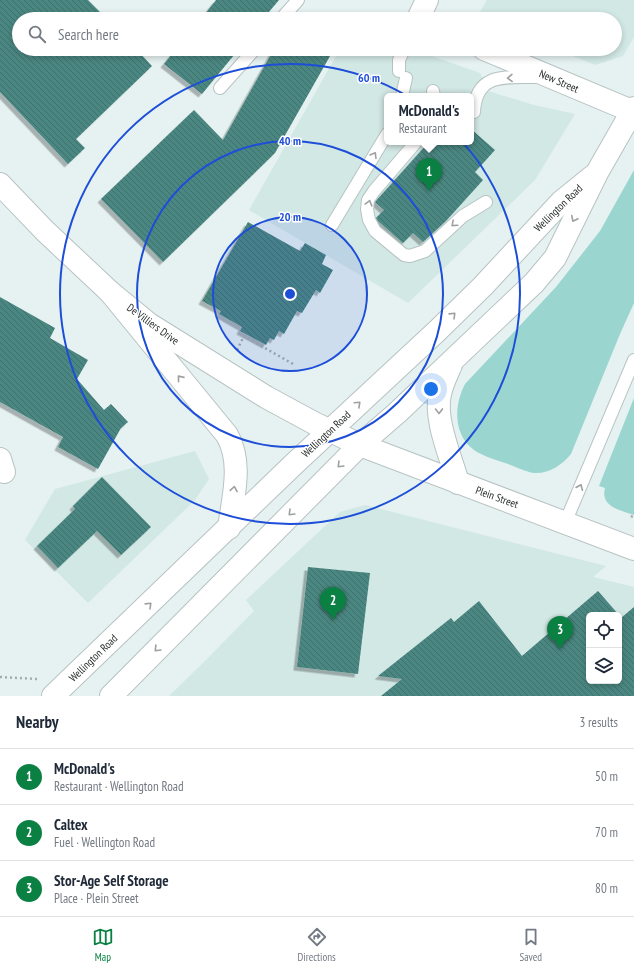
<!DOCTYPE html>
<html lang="en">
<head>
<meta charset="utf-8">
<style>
	body { margin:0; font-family:"PT Sans Narrow",sans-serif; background:#f6f6f7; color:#1f2937 }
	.controls { position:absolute; right:12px; bottom:12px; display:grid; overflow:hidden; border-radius:6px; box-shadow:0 2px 6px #0003 }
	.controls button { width:36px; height:36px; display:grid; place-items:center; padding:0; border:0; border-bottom:1px solid #e0e1e3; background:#fff; color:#1f2937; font:20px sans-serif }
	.you { position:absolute; left:431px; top:389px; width:14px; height:14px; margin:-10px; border:3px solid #fff; border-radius:50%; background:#1a73e8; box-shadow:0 0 0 6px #1a73e833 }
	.badge { display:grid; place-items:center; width:26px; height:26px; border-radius:50%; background:#0b8043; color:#fff; font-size:13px; font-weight:700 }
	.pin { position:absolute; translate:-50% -33px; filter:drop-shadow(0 1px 2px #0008) }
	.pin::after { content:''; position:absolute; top:21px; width:14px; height:12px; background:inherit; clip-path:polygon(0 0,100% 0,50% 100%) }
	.popup { position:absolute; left:384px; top:93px; width:90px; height:52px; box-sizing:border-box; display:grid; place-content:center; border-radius:6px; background:#fff; filter:drop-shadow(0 1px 3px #0005); font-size:13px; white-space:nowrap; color:#747a83 }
	.popup b { font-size:15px; color:#1f2937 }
	.popup::after { content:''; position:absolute; left:50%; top:100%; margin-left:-8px; border:8px solid transparent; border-top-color:#fff }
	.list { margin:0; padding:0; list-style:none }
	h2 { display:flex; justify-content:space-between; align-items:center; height:52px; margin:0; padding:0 16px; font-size:17px }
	h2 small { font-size:13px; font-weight:400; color:#747a83 }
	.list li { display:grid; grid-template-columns:26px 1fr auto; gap:12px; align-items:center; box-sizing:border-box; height:56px; padding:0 16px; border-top:1px solid #e0e1e3 }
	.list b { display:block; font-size:15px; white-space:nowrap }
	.list p { margin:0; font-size:13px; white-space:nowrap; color:#747a83 }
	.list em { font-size:13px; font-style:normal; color:#747a83 }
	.icon { flex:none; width:22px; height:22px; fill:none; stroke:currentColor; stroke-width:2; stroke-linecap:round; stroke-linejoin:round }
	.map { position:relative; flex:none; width:634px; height:696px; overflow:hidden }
	.search { position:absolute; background:#fff; box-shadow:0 2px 6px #0003; left:12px; right:12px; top:12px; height:44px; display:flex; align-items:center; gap:10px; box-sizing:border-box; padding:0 14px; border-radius:22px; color:#747a83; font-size:15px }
	.sheet { height:220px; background:#fff }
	nav { display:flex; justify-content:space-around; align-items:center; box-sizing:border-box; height:56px; border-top:1px solid #e0e1e3; background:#fff; font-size:11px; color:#747a83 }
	nav a { display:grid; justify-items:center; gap:2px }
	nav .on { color:#0b8043 }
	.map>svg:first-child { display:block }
</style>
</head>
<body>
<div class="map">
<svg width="634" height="696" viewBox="0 0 634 696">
	<defs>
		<pattern id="building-back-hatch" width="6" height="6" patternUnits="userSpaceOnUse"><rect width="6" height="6" fill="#4c8782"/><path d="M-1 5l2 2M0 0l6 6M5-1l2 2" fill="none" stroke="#3f6f6b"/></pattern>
		<filter id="shadow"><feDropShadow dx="-3.5" dy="3.5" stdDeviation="0" flood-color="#0004"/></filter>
	</defs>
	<rect width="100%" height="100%" fill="#e5f2f1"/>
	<g fill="#d2e8e5" fill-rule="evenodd">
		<polygon points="487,0 634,0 634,37 623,56 595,65 556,49 615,49 615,19 483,19 477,17"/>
		<path d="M340 49H412L480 73 488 91 534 105 575 114 535 180 408 303 249 210ZM387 96H471V142H387Z"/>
		<polygon points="195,451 209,479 195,500 88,603 25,540 55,489"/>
		<path d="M365 505 606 566 593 577 634 587V696H169L206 660 254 611 246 600 340 512ZM589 615H619V681H589Z"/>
	</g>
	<g fill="#9ad5d0">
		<path d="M634 170V303L620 334 571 454C562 465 549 474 534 473 525 472 514 466 505 463 497 460 489 458 481 454 454 441 452 409 465 384L556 287 600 231Z"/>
		<path d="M634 398V515C620 510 600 507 605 488L599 486Z"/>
	</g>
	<g fill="url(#building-back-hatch)" filter="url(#shadow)">
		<polygon points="0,0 88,0 107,19 19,19 19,49 136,49 152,66 76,139 85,148 68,164 0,92"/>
		<polygon points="216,0 279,0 263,19 201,19"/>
		<polygon points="176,49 239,49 202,94 164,64"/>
		<polygon points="274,49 334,49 275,153 163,262 101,199 194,110 223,140"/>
		<polygon points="471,129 495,150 475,172 483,180 446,221 423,242 413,233 403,243 378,221 376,218 384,210 375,202 429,142 471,142"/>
		<polygon points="248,222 300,251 305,243 326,255 322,264 333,270 320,293 316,290 302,313 297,311 284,334 279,331 274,340 270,338 266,345 240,331 242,327 219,314 221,311 202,301"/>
		<polygon points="0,297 55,328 50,338 88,360 77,379 104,410 111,404 128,422 121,428 98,469 58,447 63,437 0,402"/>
		<polygon points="102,477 151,527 121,555 97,531 58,568 37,546 75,509 73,506"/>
		<polygon points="308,567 370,573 358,674 297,667"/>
		<polygon points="598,591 619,615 589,615 589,681 619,681 619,615 621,618 634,607 634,696 381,696 402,679 378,676 451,618 454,622 479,601 522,656"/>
	</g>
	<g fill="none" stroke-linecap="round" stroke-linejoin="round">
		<defs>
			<g id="service">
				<polyline points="281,19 298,0"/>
				<polyline points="399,71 399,60 404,49"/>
				<polyline points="220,88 255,49"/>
				<polyline points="433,91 434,96"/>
				<polyline points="402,96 406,78"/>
				<path d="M474 112C476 71 507 78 538 77"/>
				<polyline points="416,142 374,191 368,200 367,209 369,220 375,231 404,255 410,256 425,251 463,216 486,202"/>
				<polyline points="332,225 387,134"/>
				<polyline points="565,523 634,360"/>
			</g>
			<g id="minor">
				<polyline points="418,19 427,0"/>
				<polyline points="484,49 634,112"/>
				<polyline points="0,459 4,472"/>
			</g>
			<polyline id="tertiary" points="0,184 45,231 110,292 149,324 266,397 314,423 360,445 634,549"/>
			<g id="primary">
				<path d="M110 292 227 435C243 463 233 497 229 528"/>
				<path d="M451 365C447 374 442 384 440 394 434 420 451 457 458 483"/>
				<polyline points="53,696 294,464 437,331 483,286 562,201 593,176"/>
				<polyline points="111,696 360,445 397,413 534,283 555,258 598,171 634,108"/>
			</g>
		</defs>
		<use href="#service" stroke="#b7c3c2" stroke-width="14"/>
		<use href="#minor" stroke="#b7c3c2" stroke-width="24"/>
		<use href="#tertiary" stroke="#b7c3c2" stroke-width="24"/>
		<use href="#primary" stroke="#b7c3c2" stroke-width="24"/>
		<g stroke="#a2acab" stroke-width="2.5" stroke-dasharray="2 3" stroke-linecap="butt">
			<polyline points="237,350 244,336 293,364"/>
			<polyline points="631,517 634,515"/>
			<polyline points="0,677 37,679"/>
		</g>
		<use href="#service" stroke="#fff" stroke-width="12"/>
		<use href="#minor" stroke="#fff" stroke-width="22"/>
		<use href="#tertiary" stroke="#fff" stroke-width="22"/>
		<use href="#primary" stroke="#fff" stroke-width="22"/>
	</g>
	<defs><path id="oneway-chevron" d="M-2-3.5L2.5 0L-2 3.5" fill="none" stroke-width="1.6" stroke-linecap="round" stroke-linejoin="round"/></defs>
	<g stroke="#9ea0a0">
		<use href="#oneway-chevron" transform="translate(510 78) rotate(179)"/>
		<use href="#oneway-chevron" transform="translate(374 155) rotate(-59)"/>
		<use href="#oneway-chevron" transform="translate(369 203) rotate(-75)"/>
		<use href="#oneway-chevron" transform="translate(574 219) rotate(117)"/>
		<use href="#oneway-chevron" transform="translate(454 224) rotate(138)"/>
		<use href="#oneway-chevron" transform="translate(453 315) rotate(-44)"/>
		<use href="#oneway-chevron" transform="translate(180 378) rotate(-129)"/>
		<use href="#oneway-chevron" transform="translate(358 404) rotate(-43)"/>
		<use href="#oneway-chevron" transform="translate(439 411) rotate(89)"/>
		<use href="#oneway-chevron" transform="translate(340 465) rotate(135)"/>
		<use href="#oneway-chevron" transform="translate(580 487) rotate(-67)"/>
		<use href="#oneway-chevron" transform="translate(234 489) rotate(-81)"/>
		<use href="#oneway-chevron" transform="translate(291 513) rotate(135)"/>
		<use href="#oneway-chevron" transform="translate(149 605) rotate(-44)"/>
		<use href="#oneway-chevron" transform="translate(157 649) rotate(134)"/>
	</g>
	<circle cx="290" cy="294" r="77" fill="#1d4ed8" fill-opacity=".12"/>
	<g fill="none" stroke="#1d4ed8" stroke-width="2">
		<circle cx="290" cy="294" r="77"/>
		<circle cx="290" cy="294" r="153"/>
		<circle cx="290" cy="294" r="230"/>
	</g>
	<g text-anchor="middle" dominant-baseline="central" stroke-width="3" stroke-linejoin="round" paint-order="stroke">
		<g font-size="11" fill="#282d2c" stroke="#fff">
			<text transform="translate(559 81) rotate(23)">New Street</text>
			<text transform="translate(558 208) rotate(-44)">Wellington Road</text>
			<text transform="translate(153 324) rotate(36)">De Villiers Drive</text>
			<text transform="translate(326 434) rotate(-43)">Wellington Road</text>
			<text transform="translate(497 497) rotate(20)">Plein Street</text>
			<text transform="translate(93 658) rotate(-44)">Wellington Road</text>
		</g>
	</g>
	<circle cx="290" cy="294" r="6" fill="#1d4ed8" stroke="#fff" stroke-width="2"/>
	<g font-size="12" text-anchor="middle" font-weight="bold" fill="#1d4ed8" stroke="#fff" stroke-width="3" stroke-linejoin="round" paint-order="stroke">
		<text x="369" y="82">60 m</text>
		<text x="290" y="145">40 m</text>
		<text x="290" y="221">20 m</text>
	</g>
</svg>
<div class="controls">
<button><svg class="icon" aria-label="locate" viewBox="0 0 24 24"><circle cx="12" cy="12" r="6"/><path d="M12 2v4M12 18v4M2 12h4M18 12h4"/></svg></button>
<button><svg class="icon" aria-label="layers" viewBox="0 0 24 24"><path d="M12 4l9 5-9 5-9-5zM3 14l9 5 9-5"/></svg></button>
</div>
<div class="you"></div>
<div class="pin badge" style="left:429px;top:191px">1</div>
<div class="popup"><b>McDonald's</b>Restaurant</div>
<div class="pin badge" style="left:333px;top:620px">2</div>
<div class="pin badge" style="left:560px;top:649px">3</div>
<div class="search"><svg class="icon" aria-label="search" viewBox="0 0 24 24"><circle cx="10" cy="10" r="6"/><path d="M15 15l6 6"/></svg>Search here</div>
</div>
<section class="sheet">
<h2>Nearby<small>3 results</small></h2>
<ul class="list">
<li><span class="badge">1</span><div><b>McDonald's</b><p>Restaurant · Wellington Road</p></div><em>50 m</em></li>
<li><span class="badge">2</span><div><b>Caltex</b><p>Fuel · Wellington Road</p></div><em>70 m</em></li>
<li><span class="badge">3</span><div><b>Stor-Age Self Storage</b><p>Place · Plein Street</p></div><em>80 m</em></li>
</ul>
</section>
<nav>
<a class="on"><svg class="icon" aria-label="map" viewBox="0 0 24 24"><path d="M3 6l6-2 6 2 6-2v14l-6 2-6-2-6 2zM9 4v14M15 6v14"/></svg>Map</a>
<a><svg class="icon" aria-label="directions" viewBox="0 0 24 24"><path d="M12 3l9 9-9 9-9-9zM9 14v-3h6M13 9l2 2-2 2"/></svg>Directions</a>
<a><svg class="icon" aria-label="saved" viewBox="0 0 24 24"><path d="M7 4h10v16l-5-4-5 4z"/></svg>Saved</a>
</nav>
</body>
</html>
